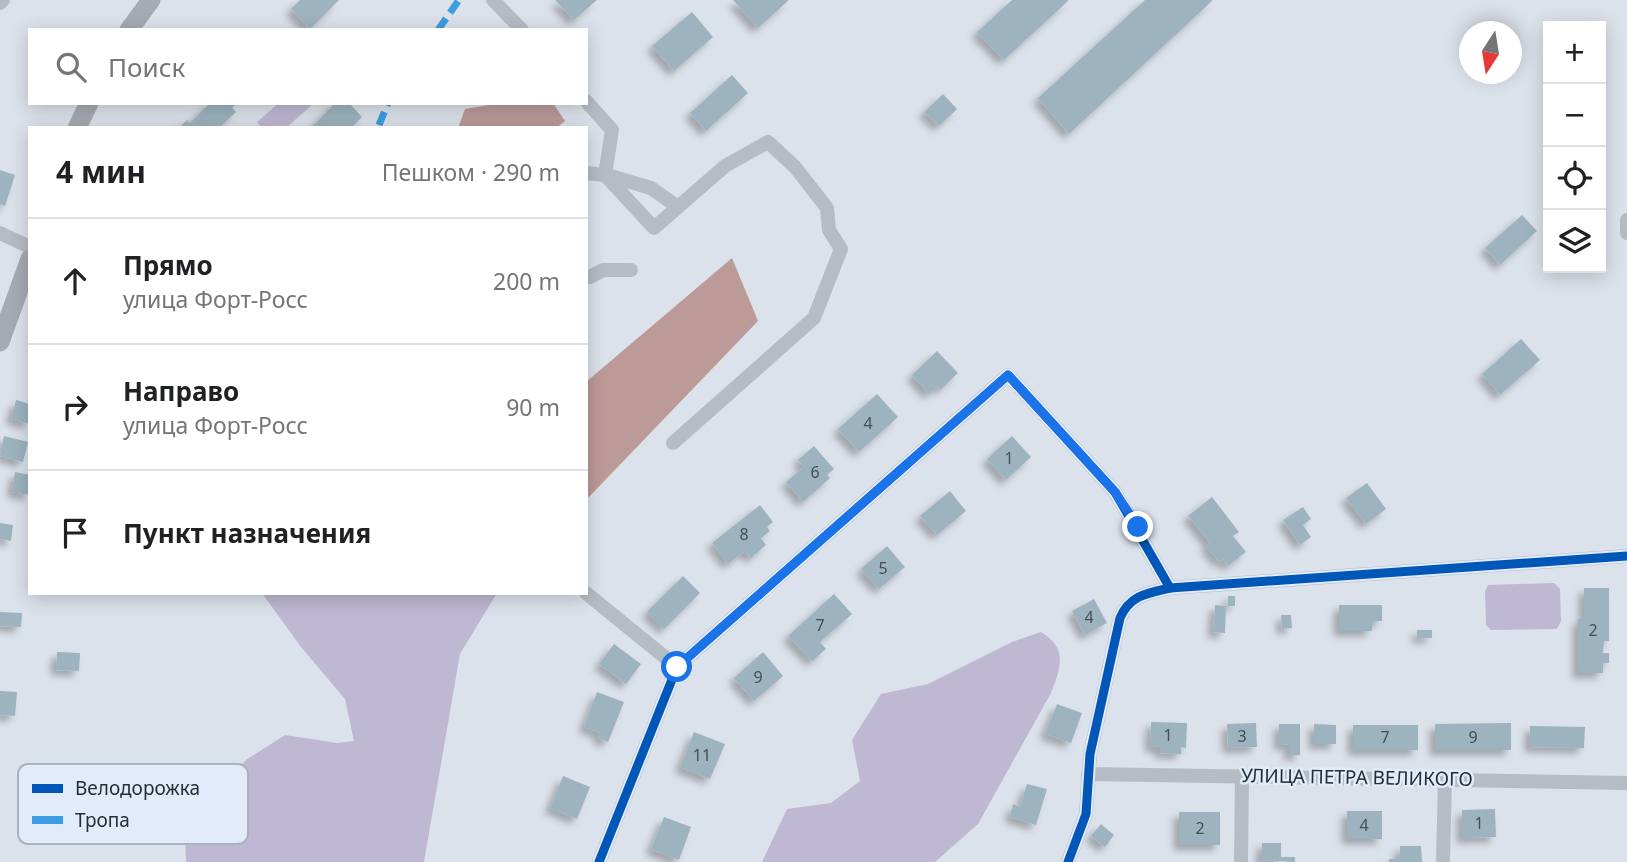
<!DOCTYPE html>
<html lang="ru">
<head>
<meta charset="utf-8">
<style>
	body { margin:0; font-family:"Noto Sans",sans-serif; background:#f6f6f6; color:#202124 }
	.controls { position:absolute; right:21px; top:21px; display:grid; overflow:hidden; border-radius:0px; box-shadow:0 4px 18px #0003 }
	.controls button { width:63px; height:63px; display:grid; place-items:center; padding:0; border:0; border-bottom:2px solid #e0e0e0; background:#fff; color:#202124; font:35px sans-serif }
	.compass { position:absolute; left:1459px; top:21px; width:63px; height:63px; border-radius:50%; background:#fff; box-shadow:0 4px 18px #0003; rotate:192deg }
	.stop { position:absolute; width:21px; height:21px; margin:-16px; border:5px solid #1a73e8; border-radius:50%; background:#fff }
	.stop.end { background:#1a73e8; border-color:#fff; box-shadow:0 2px 7px #0008 }
	.list { margin:0; padding:0; list-style:none }
	h2 { display:flex; justify-content:space-between; align-items:center; height:91px; margin:0; padding:0 28px; font-size:30px }
	h2 small { font-size:23px; font-weight:400; color:#757577 }
	.list li { display:grid; grid-template-columns:46px 1fr auto; gap:21px; align-items:center; box-sizing:border-box; height:126px; padding:0 28px; border-top:2px solid #e0e0e0 }
	.list b { display:block; font-size:26px; white-space:nowrap }
	.list p { margin:0; font-size:23px; white-space:nowrap; color:#757577 }
	.list em { font-size:23px; font-style:normal; color:#757577 }
	.icon { flex:none; width:38px; height:38px; fill:none; stroke:currentColor; stroke-width:2; stroke-linecap:round; stroke-linejoin:round }
	.map { position:relative; flex:none; width:1627px; height:862px; overflow:hidden }
	.search { position:absolute; background:#fff; box-shadow:0 4px 18px #0003; left:28px; top:28px; width:560px; height:77px; display:flex; align-items:center; gap:18px; box-sizing:border-box; padding:0 24px; border-radius:0px; color:#757577; font-size:26px }
	.panel { position:absolute; background:#fff; box-shadow:0 4px 18px #0003; left:28px; top:126px; width:560px; height:469px; border-radius:0px }
	.map>svg:first-child { display:block }
</style>
</head>
<body>
<div class="map">
<svg width="1627" height="862" viewBox="0 0 1627 862">
	<defs>
		<filter id="shadow"><feDropShadow dx="-5.5" dy="5.5" stdDeviation="3.5" flood-color="#0004"/></filter>
	</defs>
	<rect width="100%" height="100%" fill="#dce2eb"/>
	<g fill="#bfb8d3">
		<polygon points="279,103 314,103 286,128 262,128 257,122"/>
		<polygon points="1554,583 1560,589 1561,621 1557,629 1491,630 1486,625 1485,592 1488,585"/>
		<polygon points="262,593 497,593 460,654 424,862 186,862 185,831 246,760 285,735 337,743 354,741 345,699 301,647"/>
		<path d="M1041 632C1068 648 1061 667 1051 693L978 824 935 862H762L787 809 831 803 860 781 852 740 881 694 928 684 1012 642Z"/>
	</g>
	<g fill="#bc9a98">
		<polygon points="501,103 553,103 565,121 556,128 458,128 465,109"/>
		<polygon points="732,258 758,321 586,500 586,382"/>
	</g>
	<g fill="#9db3bf" filter="url(#shadow)">
		<polygon points="300,0 339,0 310,29 291,9"/>
		<polygon points="555,0 597,0 574,20"/>
		<polygon points="733,0 789,0 758,28"/>
		<polygon points="1012,0 1069,0 1004,60 977,32"/>
		<polygon points="1145,0 1213,0 1069,134 1038,98"/>
		<polygon points="692,12 713,37 674,71 652,46"/>
		<polygon points="732,75 748,93 706,131 690,113"/>
		<polygon points="943,94 957,109 939,126 924,112"/>
		<polygon points="210,103 237,103 232,108 236,112 219,128 179,128 187,120 190,123"/>
		<polygon points="335,103 349,103 362,117 351,128 311,128"/>
		<polygon points="0,170 15,175 5,206 0,204"/>
		<polygon points="1522,215 1537,231 1500,265 1485,248"/>
		<polygon points="1521,339 1540,360 1500,395 1482,374"/>
		<polygon points="937,351 958,373 940,390 937,386 929,394 912,375"/>
		<polygon points="877,394 898,417 859,452 838,429"/>
		<polygon points="16,400 30,404 30,424 11,419"/>
		<polygon points="4,436 28,442 23,462 0,456"/>
		<polygon points="1012,436 1031,457 1006,480 987,459"/>
		<polygon points="814,446 834,469 827,475 830,478 803,502 786,482 804,467 798,460"/>
		<polygon points="15,472 30,475 30,495 12,492"/>
		<polygon points="1367,483 1386,509 1366,524 1346,498"/>
		<polygon points="950,491 966,511 937,535 920,516"/>
		<polygon points="1212,497 1239,532 1233,536 1246,552 1228,566 1223,559 1219,562 1206,546 1210,543 1188,516"/>
		<polygon points="760,505 773,522 767,527 770,531 761,538 766,545 751,558 745,551 728,564 712,543"/>
		<polygon points="1303,507 1311,519 1303,525 1311,537 1300,545 1283,520"/>
		<polygon points="0,523 13,525 11,541 0,539"/>
		<polygon points="887,546 905,567 879,589 861,569"/>
		<polygon points="683,576 700,593 664,629 647,612"/>
		<polygon points="1584,588 1609,588 1609,641 1604,641 1603,653 1609,653 1609,663 1603,663 1603,673 1578,673 1578,619 1584,619"/>
		<polygon points="834,594 852,614 820,642 826,649 812,661 788,636"/>
		<rect x="1228" y="596" width="7" height="10"/>
		<polygon points="1094,599 1107,623 1085,635 1072,611"/>
		<polygon points="1215,605 1226,606 1225,633 1213,632"/>
		<polygon points="1339,605 1382,605 1382,621 1372,621 1372,631 1339,631"/>
		<polygon points="0,612 22,613 21,627 0,626"/>
		<polygon points="1281,615 1291,615 1292,628 1282,629"/>
		<rect x="1417" y="630" width="15" height="8"/>
		<polygon points="614,644 641,664 626,684 599,664"/>
		<polygon points="57,652 80,653 79,671 56,670"/>
		<polygon points="763,652 783,676 754,701 734,678"/>
		<polygon points="0,691 17,692 15,716 0,715"/>
		<polygon points="597,692 624,702 608,742 598,738 600,733 584,727"/>
		<polygon points="1057,704 1082,713 1071,743 1045,734"/>
		<polygon points="1151,722 1187,723 1186,748 1181,747 1181,754 1160,753 1160,747 1150,747"/>
		<polygon points="1256,723 1257,747 1228,748 1227,724"/>
		<polygon points="1511,723 1511,750 1435,750 1435,724"/>
		<polygon points="1279,724 1300,724 1300,755 1289,755 1289,744 1279,745"/>
		<polygon points="1314,724 1336,725 1336,744 1314,744"/>
		<rect x="1353" y="725" width="65" height="25"/>
		<polygon points="1530,726 1585,727 1584,748 1530,747"/>
		<polygon points="694,732 725,744 710,779 680,767"/>
		<polygon points="563,776 590,787 577,819 550,808"/>
		<polygon points="1027,784 1047,789 1036,825 1010,817 1013,804 1020,807"/>
		<polygon points="1495,809 1496,837 1462,838 1462,810"/>
		<rect x="1347" y="811" width="35" height="28"/>
		<rect x="1179" y="812" width="41" height="33"/>
		<polygon points="664,817 691,827 679,860 651,849"/>
		<polygon points="1101,824 1114,835 1105,847 1091,836"/>
		<polygon points="1262,843 1281,843 1281,857 1295,857 1295,862 1261,860"/>
		<polygon points="1400,846 1421,846 1422,862 1389,862 1389,859 1400,858"/>
	</g>
	<g fill="none" stroke-linecap="round" stroke-linejoin="round">
		<g stroke="#b6bcc3" stroke-width="14">
			<polyline points="493,0 522,30"/>
			<polyline points="0,3 3,0"/>
			<polyline points="586,101 612,130 605,175 586,173"/>
			<polyline points="605,175 654,228 725,166 768,142 795,167 827,208 829,230 841,249 814,318 673,443"/>
			<polyline points="607,175 651,188 678,207"/>
			<polyline points="1627,220 1627,233"/>
			<polyline points="0,233 30,247"/>
			<polyline points="590,277 603,270 631,270"/>
			<polyline points="586,593 677,667"/>
			<polyline points="1088,774 1627,783"/>
			<polyline points="599,862 677,667 1008,375 1115,492 1170,588"/>
			<path d="M1068 862 1086 814 1090 754 1120 618C1130 595 1148 593 1170 588L1627 556"/>
			<polyline points="1241,862 1242,775"/>
			<polyline points="1443,862 1445,778"/>
		</g>
		<g stroke="#a5abb2" stroke-width="19">
			<polyline points="129,30 151,0"/>
			<polyline points="77,128 89,103"/>
			<polyline points="0,342 30,259"/>
		</g>
		<g stroke="#3c9de2" stroke-width="7" stroke-dasharray="14 7" stroke-linecap="butt">
			<polyline points="438,30 459,0"/>
			<polyline points="379,125 388,103"/>
		</g>
		<defs>
			<g id="cycleway">
				<polyline points="599,862 677,667 1008,375 1115,492 1170,588"/>
				<path d="M1068 862 1086 814 1090 754 1120 618C1130 595 1148 593 1170 588L1627 556"/>
			</g>
		</defs>
		<use href="#cycleway" stroke="#e2ebf9" stroke-width="13"/>
		<use href="#cycleway" stroke="#0057b8" stroke-width="9"/>
	</g>
	<g fill="none" stroke-linecap="round" stroke-linejoin="round">
		<polyline stroke="#1a73e8" stroke-width="9" points="677,667 1008,375 1115,492 1138,527"/>
	</g>
	<g text-anchor="middle" dominant-baseline="central" stroke-width="5" stroke-linejoin="round" paint-order="stroke">
		<g font-size="16" fill="#434f56">
			<text x="868" y="423">4</text>
			<text x="1009" y="458">1</text>
			<text x="815" y="472">6</text>
			<text x="744" y="534">8</text>
			<text x="883" y="568">5</text>
			<text x="1089" y="617">4</text>
			<text x="820" y="625">7</text>
			<text x="1593" y="630">2</text>
			<text x="758" y="677">9</text>
			<text x="1168" y="735">1</text>
			<text x="1242" y="736">3</text>
			<text x="1385" y="737">7</text>
			<text x="1473" y="737">9</text>
			<text x="702" y="755">11</text>
			<text x="1479" y="823">1</text>
			<text x="1364" y="825">4</text>
			<text x="1200" y="828">2</text>
		</g>
		<g font-size="19" fill="#252e33" stroke="#e2ebf9">
			<text transform="translate(1357 777) rotate(1)">УЛИЦА ПЕТРА ВЕЛИКОГО</text>
		</g>
	</g>
	<rect x="18" y="764" width="230" height="80" rx="10" fill="#e2ebf9" stroke="#a9b2be" stroke-width="2"/>
	<rect x="32" y="784" width="31" height="9" fill="#0057b8"/>
	<rect x="32" y="816" width="31" height="8" fill="#3c9de2"/>
	<g font-size="19" fill="#252e33">
		<text x="75" y="795">Велодорожка</text>
		<text x="75" y="827">Тропа</text>
	</g>
</svg>
<div class="controls">
<button>+</button>
<button>−</button>
<button><svg class="icon" aria-label="locate" viewBox="0 0 24 24"><circle cx="12" cy="12" r="6"/><path d="M12 2v4M12 18v4M2 12h4M18 12h4"/></svg></button>
<button><svg class="icon" aria-label="layers" viewBox="0 0 24 24"><path d="M12 4l9 5-9 5-9-5zM3 14l9 5 9-5"/></svg></button>
</div>
<svg class="compass" viewBox="-18 -18 36 36"><path d="M0-13l5 13h-10z" fill="#e53935"/><path d="M0 13l5-13h-10z" fill="#757577"/></svg>
<div class="stop" style="left:677px;top:667px"></div>
<div class="stop end" style="left:1138px;top:527px"></div>
<div class="search"><svg class="icon" aria-label="search" viewBox="0 0 24 24"><circle cx="10" cy="10" r="6"/><path d="M15 15l6 6"/></svg>Поиск</div>
<section class="panel">
<h2>4 мин<small>Пешком · 290 m</small></h2>
<ul class="list">
<li><svg class="icon" aria-label="ahead" viewBox="0 0 24 24"><path d="M12 20V5M6 11l6-6 6 6"/></svg><div><b>Прямо</b><p>улица Форт-Росс</p></div><em>200 m</em></li>
<li><svg class="icon" aria-label="right" viewBox="0 0 24 24"><path d="M7 20v-9h11M14 6l5 5-5 5"/></svg><div><b>Направо</b><p>улица Форт-Росс</p></div><em>90 m</em></li>
<li><svg class="icon" aria-label="arrive" viewBox="0 0 24 24"><path d="M6 21V4h12l-3 4 3 4H6"/></svg><div><b>Пункт назначения</b></div></li>
</ul>
</section>
</div>
</body>
</html>
